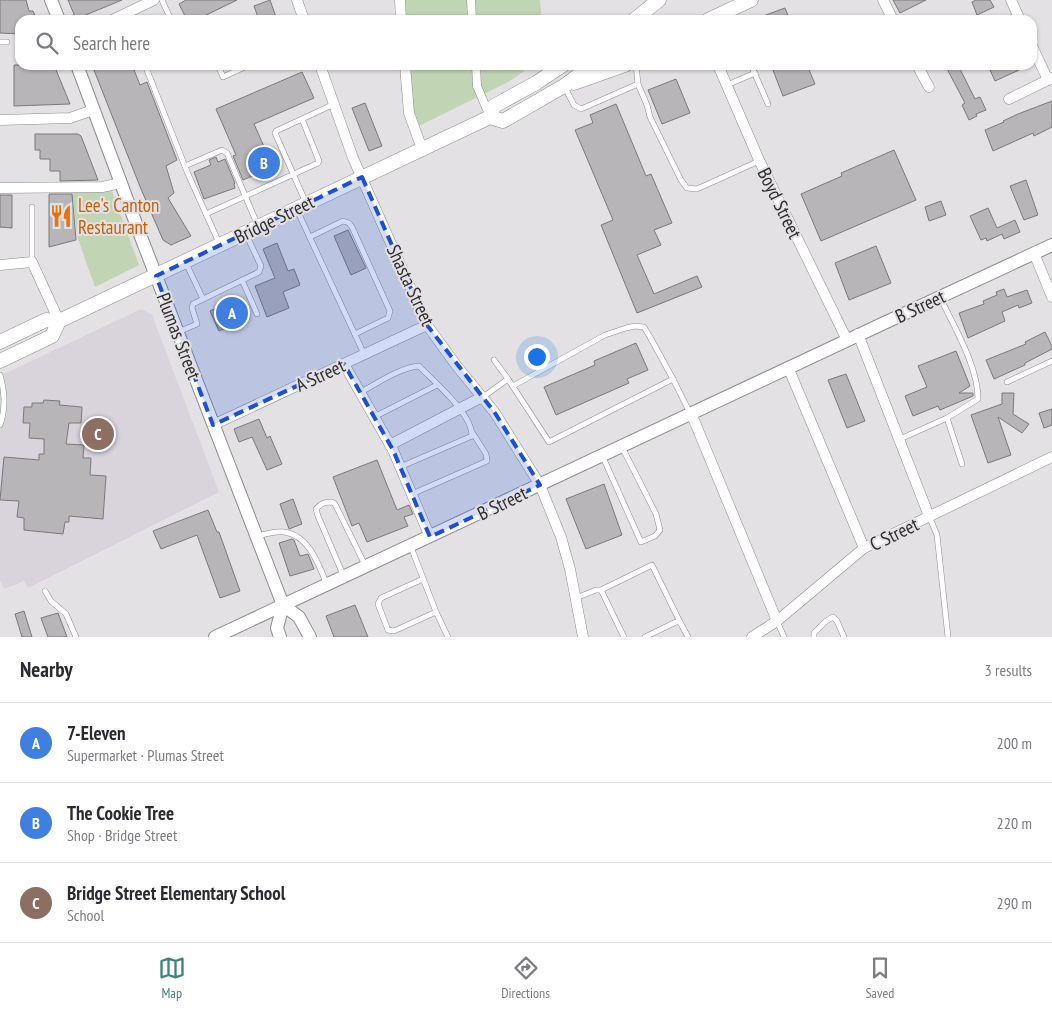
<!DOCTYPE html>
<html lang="en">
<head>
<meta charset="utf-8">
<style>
	body { margin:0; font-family:"PT Sans Narrow",sans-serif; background:#f2f2f3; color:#2b2b33 }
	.you { position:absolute; left:536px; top:356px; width:18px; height:18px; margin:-12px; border:4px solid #fff; border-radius:50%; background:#1a73e8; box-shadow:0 0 0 8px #1a73e833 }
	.badge { display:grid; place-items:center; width:32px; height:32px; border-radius:50%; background:#3e847d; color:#fff; font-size:16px; font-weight:700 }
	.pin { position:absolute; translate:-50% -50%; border:2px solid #fff; box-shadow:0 1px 5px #0006 }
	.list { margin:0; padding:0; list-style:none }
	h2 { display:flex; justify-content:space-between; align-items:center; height:65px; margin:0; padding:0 20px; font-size:21px }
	h2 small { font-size:16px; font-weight:400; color:#7c7c81 }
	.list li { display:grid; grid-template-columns:32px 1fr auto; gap:15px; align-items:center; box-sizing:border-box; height:80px; padding:0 20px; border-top:1px solid #e1e1e2 }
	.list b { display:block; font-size:19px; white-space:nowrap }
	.list p { margin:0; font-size:16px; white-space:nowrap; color:#7c7c81 }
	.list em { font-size:16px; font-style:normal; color:#7c7c81 }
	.icon { flex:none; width:28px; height:28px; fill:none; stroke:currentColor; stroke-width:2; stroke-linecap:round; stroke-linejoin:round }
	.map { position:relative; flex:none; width:1052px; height:637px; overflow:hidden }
	.search { position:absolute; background:#fff; box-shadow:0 1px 4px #0004; left:15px; right:15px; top:15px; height:55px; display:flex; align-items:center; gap:12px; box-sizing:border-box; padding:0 18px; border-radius:15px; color:#7c7c81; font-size:19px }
	.sheet { height:305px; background:#fff }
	nav { display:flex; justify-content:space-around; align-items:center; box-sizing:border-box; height:70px; border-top:1px solid #e1e1e2; background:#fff; font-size:14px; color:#7c7c81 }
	nav a { display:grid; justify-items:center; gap:2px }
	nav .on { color:#3e847d }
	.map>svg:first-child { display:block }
</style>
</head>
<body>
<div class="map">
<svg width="1052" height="637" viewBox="0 0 1052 637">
	<rect width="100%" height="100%" fill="#e3e1e4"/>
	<polygon fill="#d9d3dc" points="141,309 152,315 219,492 28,588 24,581 4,589 0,580 0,376"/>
	<g fill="#c1d5b5">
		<polygon points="403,0 540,0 542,20 405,20"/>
		<polygon points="409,65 528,65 523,72 508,82 419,126 413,112"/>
		<polygon points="110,186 139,265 95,287 78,239 71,188"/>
	</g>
	<g fill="#b7b5b8" stroke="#7a787b">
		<polygon points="0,0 26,0 29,11 33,11 37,20 20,20 20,34 0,33"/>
		<polygon points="68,0 122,0 76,19"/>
		<polygon points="186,0 237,0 196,20 187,20 179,4"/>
		<polygon points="270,0 277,20 259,20 254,6"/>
		<polygon points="893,0 926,0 900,13"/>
		<polygon points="976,0 990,0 994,7 977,15 972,2"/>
		<polygon points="785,8 790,20 755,20 755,19"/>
		<polygon points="14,65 54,65 70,104 14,106"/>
		<polygon points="92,65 132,65 140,85 147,82 177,160 166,166 174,193 168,198 191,236 171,245 163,240 141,189"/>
		<polygon points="771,65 807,65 815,84 783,96"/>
		<polygon points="945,65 958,65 975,99 980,97 986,110 976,114 977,116 969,120 962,105 965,103"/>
		<polygon points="1000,65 1030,65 995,81 990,70"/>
		<polygon points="302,72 314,98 254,124 273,167 243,180 233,156 236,155 216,109"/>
		<polygon points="676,79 690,113 662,124 648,90"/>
		<polygon points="1052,101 1052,127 1034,136 1033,133 993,151 985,130 1004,122 1003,121 1018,114"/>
		<polygon points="365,103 382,146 369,151 352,108"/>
		<polygon points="616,104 646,176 651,174 672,223 654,230 661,245 637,255 654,294 697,276 702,287 637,313 601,225 613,220 575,130 593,123 590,115"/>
		<polygon points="35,134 78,134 81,136 98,180 60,181 60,171 50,171 50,159 40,159 40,150 35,150"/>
		<polygon points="894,150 916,200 821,241 801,194 842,176 841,173"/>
		<polygon points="216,157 218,162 225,159 235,183 234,184 235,188 204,199 194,172 211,165 209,160"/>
		<polygon points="1026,180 1038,215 1024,220 1010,186"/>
		<polygon points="49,194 72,194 76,240 49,247"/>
		<polygon points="0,195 12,195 12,228 0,227"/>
		<polygon points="941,201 946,215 929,221 925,207"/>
		<polygon points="988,208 997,228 1015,220 1020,232 1004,239 1002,234 987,241 986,238 981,240 970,216"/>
		<polygon points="348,230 366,268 351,275 334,236"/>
		<polygon points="277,243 288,271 294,269 300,285 283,292 289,308 267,317 255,286 275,278 263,249"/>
		<polygon points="876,246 891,283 849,300 835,263"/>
		<polygon points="1004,289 1007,297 1027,290 1032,303 1019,308 1018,305 1002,312 1005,321 968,338 959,313 984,304 983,301 997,295 996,292"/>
		<polygon points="235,300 244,320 219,331 210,311"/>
		<polygon points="1045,332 1052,346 1052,349 1025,363 1025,365 994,379 986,360 1026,344 1025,342"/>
		<polygon points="636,343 648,370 627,379 629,383 556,415 544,387 595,365 594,361"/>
		<polygon points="956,351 970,386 959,393 973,393 973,396 940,410 938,406 913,416 905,396 927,387 918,366"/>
		<polygon points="846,374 865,421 847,428 828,380"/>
		<polygon points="1002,393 1014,393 1013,414 1029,424 1022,433 998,417 1011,455 988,463 971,415 1002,404"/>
		<polygon points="44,400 60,401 59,405 82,407 81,423 69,423 66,444 84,445 83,458 91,458 90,475 106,476 103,519 69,516 69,522 65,522 63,534 24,530 24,518 17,517 19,501 0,500 4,457 39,460 39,454 44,454 44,439 29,438 30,423 23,423 24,407 32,407 32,403 43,403"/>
		<polygon points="1052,409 1052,425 1044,428 1039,413"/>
		<polygon points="259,419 267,438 270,436 282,464 267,470 252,437 239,442 234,429"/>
		<polygon points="377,460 397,510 409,505 413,514 404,517 408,526 367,542 359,523 352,526 333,477"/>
		<polygon points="604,484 622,535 586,549 566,499"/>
		<polygon points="293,499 302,524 289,529 280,504"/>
		<polygon points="208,510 217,532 219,532 240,591 220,598 197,535 161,549 153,531"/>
		<polygon points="292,539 294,540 300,556 308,554 314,569 290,576 279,543"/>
		<polygon points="355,605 368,637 334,637 326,616"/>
		<polygon points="24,611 32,637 22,637 15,614"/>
		<polygon points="58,613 67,637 48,637 41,618"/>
	</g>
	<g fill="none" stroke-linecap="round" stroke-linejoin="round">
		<defs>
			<g id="service">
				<polyline points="162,0 171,20"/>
				<polyline points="0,42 7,42"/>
				<polyline points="145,65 188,174 220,245"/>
				<polyline points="218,65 223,77 249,65"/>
				<polyline points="636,65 638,84 647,105 650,117 681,180 687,188 697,189 759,161"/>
				<polyline points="751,65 768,104"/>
				<polyline points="727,85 755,73"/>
				<polyline points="564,86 574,105 581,109 638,84"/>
				<polyline points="302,119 334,104"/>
				<polyline points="185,166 222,150 227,153 258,226"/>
				<polyline points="297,210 364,354"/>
				<path d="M206 214C244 197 280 180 318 163L319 161 302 119 276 131 275 133 306 203"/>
				<polyline points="310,237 343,221 349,223 352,227 390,311 388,318 355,334"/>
				<polyline points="32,262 32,207"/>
				<polyline points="186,263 203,299"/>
				<polyline points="242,280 257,314"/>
				<path d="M940 297C954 327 978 366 978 399L947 418 962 464"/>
				<polyline points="178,332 197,324 192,308 193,304 259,272 261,266 246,234"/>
				<polyline points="494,360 508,379"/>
				<path d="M0 375C5 392 6 408 0 425"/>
				<polyline points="1007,382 1052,361"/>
				<polyline points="513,386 605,335 626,328 635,326 644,327 650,337 673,379"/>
				<path d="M361 392C378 383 399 368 419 366 434 382 472 413 472 436L400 467"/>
				<polyline points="483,397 508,379 549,442 673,379 690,413"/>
				<polyline points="374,417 437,385"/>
				<polyline points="900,439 947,418"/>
				<polyline points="602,455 641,542 655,536 660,530 656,514 622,447"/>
				<polyline points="412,494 487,461 486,454 472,432"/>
				<polyline points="929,516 937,535 948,637"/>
				<path d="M257 536C266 534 276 531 284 532 309 535 319 565 327 585"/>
				<polyline points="411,547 436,612 448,637"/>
				<path d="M344 577 318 516 316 509C321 503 325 502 332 502L335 504 366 567"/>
				<polyline points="423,579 381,598 378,604 388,630 394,631 436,612"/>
				<polyline points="601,590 652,565 680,622"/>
				<polyline points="45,591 51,601 66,614 76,637"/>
				<polyline points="576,598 596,590 601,590 624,637"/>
				<polyline points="777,621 784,637"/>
				<polyline points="645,637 676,622 680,622 688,637"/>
				<polyline points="814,637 814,633 826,621 833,617 837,621 844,637"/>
			</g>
			<g id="pedestrian">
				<polyline points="471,0 472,20"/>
				<polyline points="476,65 477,86 490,117"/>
			</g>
			<g id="minor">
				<polyline points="297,0 304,20"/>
				<polyline points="400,0 401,20"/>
				<polyline points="883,0 893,20"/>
				<polyline points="1011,0 1020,20"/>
				<polyline points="112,20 154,0"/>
				<polyline points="1032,46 1048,80"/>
				<polyline points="320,65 353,158 427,325 456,365 495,413 540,485 561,537 570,569 583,637"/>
				<polyline points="405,65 409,113 422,149"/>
				<polyline points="718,65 759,160 847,340"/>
				<polyline points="917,65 929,87"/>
				<polyline points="1009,99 1052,78"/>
				<polyline points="0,120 70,118 93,110"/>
				<polyline points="0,188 102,187 121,183"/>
				<polyline points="1034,253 1052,297"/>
				<polyline points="0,265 32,262 59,321"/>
				<polyline points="858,334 929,516"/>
				<polyline points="344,364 393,450 430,537"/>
				<polyline points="788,367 864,548"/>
				<polyline points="691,413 777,621"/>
				<polyline points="213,425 427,325"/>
				<polyline points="390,445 482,397"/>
				<polyline points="752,637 777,621 864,548 1052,457"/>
			</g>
			<g id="tertiary">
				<polyline points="51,0 59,20"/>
				<polyline points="77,65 141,237 283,605"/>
				<polyline points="283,605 299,617 310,637"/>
				<path d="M215 637C494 508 772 374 1052 245"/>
				<polyline points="280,637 277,628 283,605"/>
			</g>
			<g id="secondary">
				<polyline points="634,20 659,0"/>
				<polyline points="708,20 751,0"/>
				<polyline points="574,83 625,65"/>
				<polyline points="490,117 494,106 536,83 563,65"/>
				<polyline points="0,342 46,320 59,321 490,117 503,121 564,86 592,65"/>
				<polyline points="0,361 52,336 59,321"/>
			</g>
		</defs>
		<use href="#service" stroke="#8d8c8e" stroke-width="6"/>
		<use href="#pedestrian" stroke="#8d8c8e" stroke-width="9"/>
		<use href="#minor" stroke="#8d8c8e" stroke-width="11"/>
		<use href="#tertiary" stroke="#8d8c8e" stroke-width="14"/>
		<use href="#secondary" stroke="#8d8c8e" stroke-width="15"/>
		<use href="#service" stroke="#fff" stroke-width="5"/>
		<use href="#pedestrian" stroke="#fff" stroke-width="8"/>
		<use href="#minor" stroke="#fff" stroke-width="10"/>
		<use href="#tertiary" stroke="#fff" stroke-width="12"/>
		<use href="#secondary" stroke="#fff" stroke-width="14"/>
	</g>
	<path fill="#1d4ed8" fill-opacity="0.2" stroke="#1d4ed8" stroke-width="4" stroke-dasharray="10 6" stroke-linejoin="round" d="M362 177 427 325 495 413 540 485 430 537 393 450 344 364 213 425 156 276Z"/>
	<defs>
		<symbol id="restaurant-bare" viewBox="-9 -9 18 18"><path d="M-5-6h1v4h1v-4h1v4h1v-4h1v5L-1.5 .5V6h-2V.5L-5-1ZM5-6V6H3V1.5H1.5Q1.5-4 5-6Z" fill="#e8710a" stroke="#e3e1e4" stroke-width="2.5" paint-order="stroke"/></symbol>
	</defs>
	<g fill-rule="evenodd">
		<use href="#restaurant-bare" x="45" y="200" width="32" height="32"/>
	</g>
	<g text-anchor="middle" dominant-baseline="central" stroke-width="4" stroke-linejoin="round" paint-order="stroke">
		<g font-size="19" fill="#2d2c2d" stroke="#e3e1e4">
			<text transform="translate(780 203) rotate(64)">Boyd Street</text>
			<text transform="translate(274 219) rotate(-26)">Bridge Street</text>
			<text transform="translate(411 285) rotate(65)">Shasta Street</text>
			<text transform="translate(920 306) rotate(-25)">B Street</text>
			<text transform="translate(179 336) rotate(69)">Plumas Street</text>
			<text transform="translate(320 375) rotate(-25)">A Street</text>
			<text transform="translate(502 503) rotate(-26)">B Street</text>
			<text transform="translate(894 534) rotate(-26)">C Street</text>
		</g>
		<g font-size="19" fill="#c56008" stroke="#e3e1e4" text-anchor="start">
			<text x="78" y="205">Lee's Canton<tspan x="78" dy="22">Restaurant</tspan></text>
		</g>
	</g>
</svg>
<div class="you"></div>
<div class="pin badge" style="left:232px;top:313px;background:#3f7fe0">A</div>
<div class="pin badge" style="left:264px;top:163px;background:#3f7fe0">B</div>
<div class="pin badge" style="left:98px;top:434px;background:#8d6e63">C</div>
<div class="search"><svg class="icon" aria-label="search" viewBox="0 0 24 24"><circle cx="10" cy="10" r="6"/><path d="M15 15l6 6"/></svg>Search here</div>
</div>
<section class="sheet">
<h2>Nearby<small>3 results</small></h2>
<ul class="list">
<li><span class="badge" style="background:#3f7fe0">A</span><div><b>7-Eleven</b><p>Supermarket · Plumas Street</p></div><em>200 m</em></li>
<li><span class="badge" style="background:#3f7fe0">B</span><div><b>The Cookie Tree</b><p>Shop · Bridge Street</p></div><em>220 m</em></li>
<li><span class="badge" style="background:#8d6e63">C</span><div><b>Bridge Street Elementary School</b><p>School</p></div><em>290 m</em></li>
</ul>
</section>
<nav>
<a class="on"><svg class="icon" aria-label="map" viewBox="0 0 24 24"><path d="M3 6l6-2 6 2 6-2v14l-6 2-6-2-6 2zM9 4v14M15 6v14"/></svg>Map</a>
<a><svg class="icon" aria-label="directions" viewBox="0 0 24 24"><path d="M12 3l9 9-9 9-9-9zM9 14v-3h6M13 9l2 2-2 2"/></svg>Directions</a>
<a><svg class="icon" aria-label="saved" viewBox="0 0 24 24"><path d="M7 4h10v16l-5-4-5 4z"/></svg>Saved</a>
</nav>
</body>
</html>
